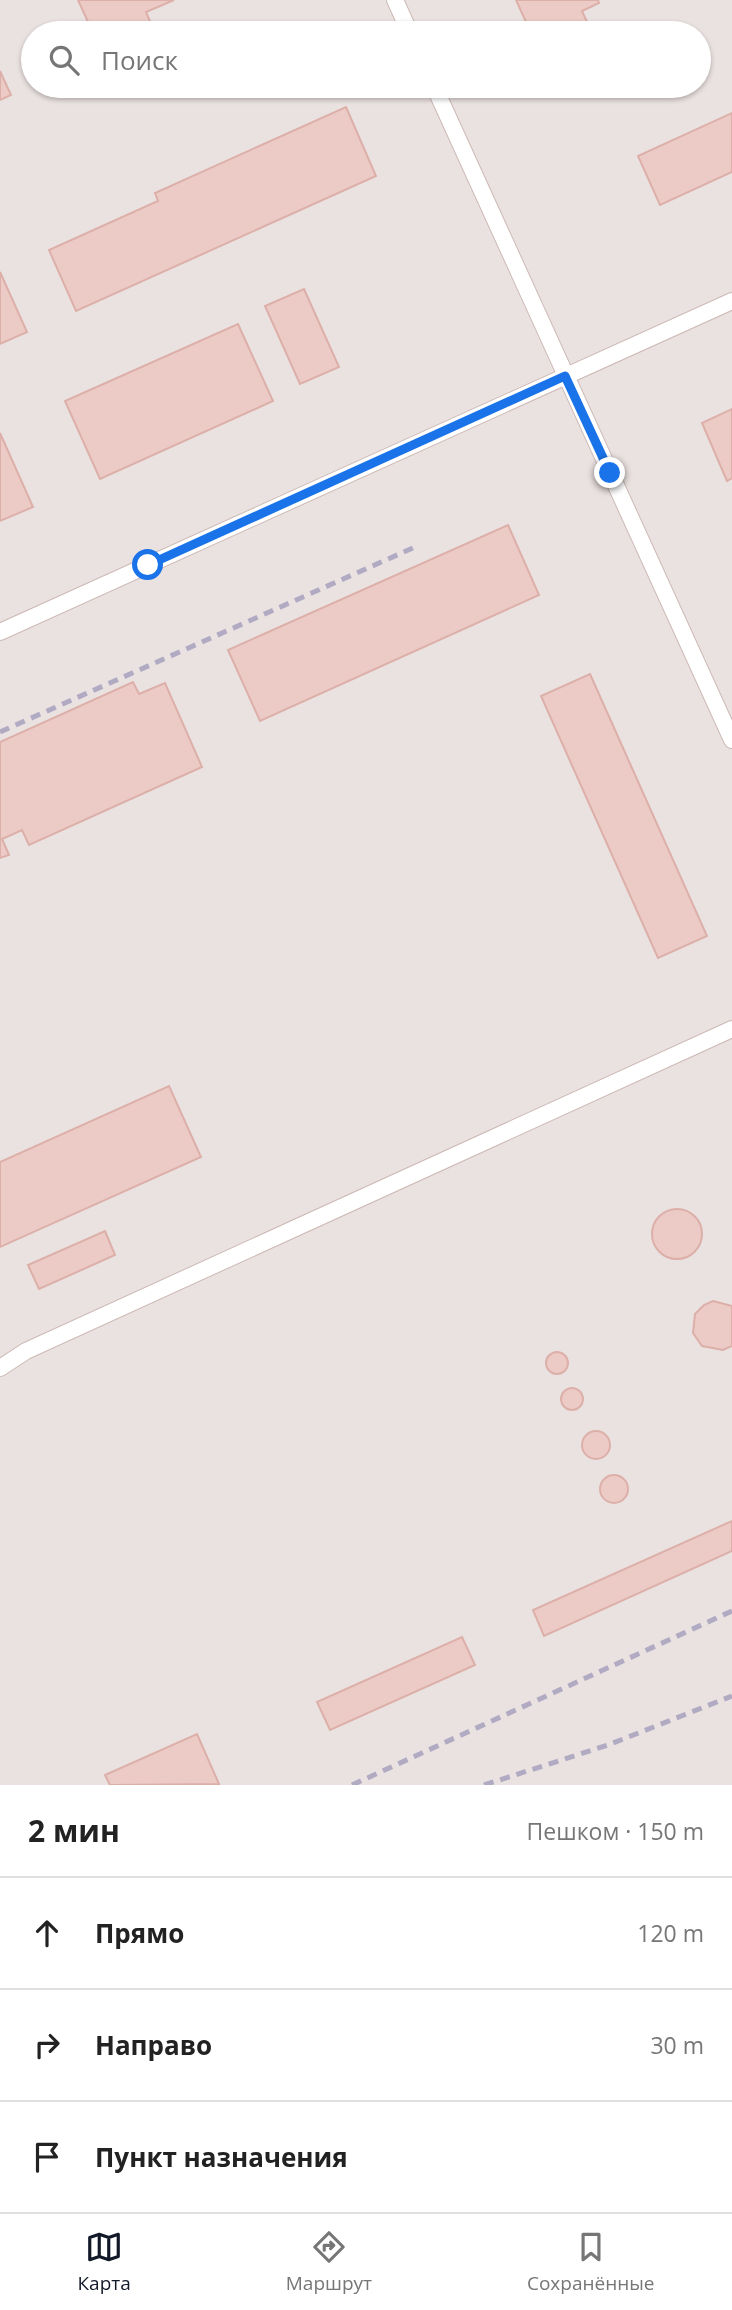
<!DOCTYPE html>
<html lang="ru">
<head>
<meta charset="utf-8">
<style>
	body { margin:0; font-family:"Open Sans",sans-serif; background:#f2f2f2; color:#222 }
	.stop { position:absolute; width:21px; height:21px; margin:-16px; border:5px solid #1a73e8; border-radius:50%; background:#fff }
	.stop.end { background:#1a73e8; border-color:#fff; box-shadow:0 2px 7px #0008 }
	.list { margin:0; padding:0; list-style:none }
	h2 { display:flex; justify-content:space-between; align-items:center; height:91px; margin:0; padding:0 28px; font-size:30px }
	h2 small { font-size:23px; font-weight:400; color:#767676 }
	.list li { display:grid; grid-template-columns:46px 1fr auto; gap:21px; align-items:center; box-sizing:border-box; height:112px; padding:0 28px; border-top:2px solid #e0e0e0 }
	.list b { display:block; font-size:26px; white-space:nowrap }
	.list em { font-size:23px; font-style:normal; color:#767676 }
	.icon { flex:none; width:38px; height:38px; fill:none; stroke:currentColor; stroke-width:2; stroke-linecap:round; stroke-linejoin:round }
	.map { position:relative; flex:none; width:732px; height:1785px; overflow:hidden }
	.search { position:absolute; background:#fff; box-shadow:0 2px 5px #0004; left:21px; right:21px; top:21px; height:77px; display:flex; align-items:center; gap:18px; box-sizing:border-box; padding:0 24px; border-radius:38px; color:#767676; font-size:26px }
	.sheet { height:427px; background:#fff }
	nav { display:flex; justify-content:space-around; align-items:center; box-sizing:border-box; height:98px; border-top:2px solid #e0e0e0; background:#fff; font-size:19px; color:#767676 }
	nav a { display:grid; justify-items:center; gap:4px }
	nav .on { color:#111827 }
	.map>svg:first-child { display:block }
</style>
</head>
<body>
<div class="map">
<svg width="732" height="1785" viewBox="0 0 732 1785">
	<rect width="100%" height="100%" fill="#faf0eb"/>
	<path fill="#eae2e0" fill-rule="evenodd" d="M0 0H732V1785H0ZM33 33H699V86H33Z"/>
	<g fill="#eccbc6" stroke="#ddafa9" stroke-width="2">
		<polygon points="78,0 174,0 146,12 155,33 93,33"/>
		<polygon points="516,0 598,0 599,3 582,11 588,24 567,33 550,33 547,27 531,33"/>
		<polygon points="0,71 11,95 0,100"/>
		<polygon points="346,107 376,176 76,311 49,250 158,201 155,193"/>
		<polygon points="732,113 732,172 660,205 638,156"/>
		<polygon points="0,272 27,332 0,344"/>
		<polygon points="304,289 339,367 300,384 265,306"/>
		<polygon points="238,324 273,401 100,479 65,401"/>
		<polygon points="732,409 732,478 727,481 702,423"/>
		<polygon points="0,433 33,507 0,521"/>
		<polygon points="508,525 539,595 260,721 228,650"/>
		<polygon points="590,674 707,936 658,958 541,696"/>
		<polygon points="133,682 139,694 165,683 202,767 29,845 22,830 2,839 9,855 0,858 0,742"/>
		<polygon points="169,1086 201,1157 0,1247 0,1162"/>
		<circle cx="677" cy="1234" r="25"/>
		<polygon points="105,1231 115,1255 39,1289 28,1265"/>
		<polygon points="713,1301 732,1306 732,1346 723,1350 702,1346 693,1333 695,1314 704,1305"/>
		<circle cx="557" cy="1363" r="11"/>
		<circle cx="572" cy="1399" r="11"/>
		<circle cx="596" cy="1445" r="14"/>
		<circle cx="614" cy="1489" r="14"/>
		<polygon points="732,1521 732,1551 544,1636 533,1610"/>
		<polygon points="462,1637 475,1665 330,1730 317,1702"/>
		<polygon points="197,1734 219,1784 110,1785 105,1775"/>
	</g>
	<g fill="none" stroke-linecap="round" stroke-linejoin="round">
		<defs>
			<g id="lane">
				<polyline points="395,0 410,33"/>
				<polyline points="434,86 732,740"/>
				<polyline points="0,632 732,301"/>
				<polyline points="0,1368 26,1351 732,1029"/>
			</g>
		</defs>
		<use href="#lane" stroke="#cdb9b5" stroke-width="18"/>
		<use href="#lane" stroke="#fff" stroke-width="16"/>
		<g stroke="#b1aac3" stroke-width="5" stroke-dasharray="10 7" stroke-linecap="butt">
			<polyline points="0,732 415,547"/>
			<polyline points="352,1785 732,1611"/>
			<polyline points="484,1785 608,1745 732,1696"/>
		</g>
	</g>
	<g fill="none" stroke-linecap="round" stroke-linejoin="round">
		<polyline stroke="#1a73e8" stroke-width="9" points="148,565 565,376 610,473"/>
	</g>
</svg>
<div class="stop" style="left:148px;top:565px"></div>
<div class="stop end" style="left:610px;top:473px"></div>
<div class="search"><svg class="icon" aria-label="search" viewBox="0 0 24 24"><circle cx="10" cy="10" r="6"/><path d="M15 15l6 6"/></svg>Поиск</div>
</div>
<section class="sheet">
<h2>2 мин<small>Пешком · 150 m</small></h2>
<ul class="list">
<li><svg class="icon" aria-label="ahead" viewBox="0 0 24 24"><path d="M12 20V5M6 11l6-6 6 6"/></svg><div><b>Прямо</b></div><em>120 m</em></li>
<li><svg class="icon" aria-label="right" viewBox="0 0 24 24"><path d="M7 20v-9h11M14 6l5 5-5 5"/></svg><div><b>Направо</b></div><em>30 m</em></li>
<li><svg class="icon" aria-label="arrive" viewBox="0 0 24 24"><path d="M6 21V4h12l-3 4 3 4H6"/></svg><div><b>Пункт назначения</b></div></li>
</ul>
</section>
<nav>
<a class="on"><svg class="icon" aria-label="map" viewBox="0 0 24 24"><path d="M3 6l6-2 6 2 6-2v14l-6 2-6-2-6 2zM9 4v14M15 6v14"/></svg>Карта</a>
<a><svg class="icon" aria-label="directions" viewBox="0 0 24 24"><path d="M12 3l9 9-9 9-9-9zM9 14v-3h6M13 9l2 2-2 2"/></svg>Маршрут</a>
<a><svg class="icon" aria-label="saved" viewBox="0 0 24 24"><path d="M7 4h10v16l-5-4-5 4z"/></svg>Сохранённые</a>
</nav>
</body>
</html>
